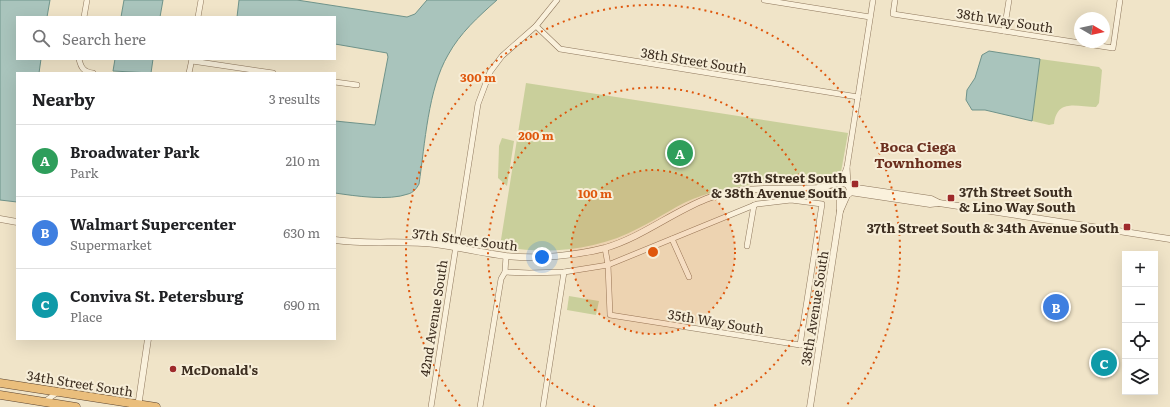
<!DOCTYPE html>
<html lang="en">
<head>
<meta charset="utf-8">
<style>
	body { margin:0; font-family:Literata,serif; background:#f2f2f2; color:#202124 }
	.controls { position:absolute; right:12px; bottom:12px; display:grid; overflow:hidden; border-radius:0px; box-shadow:0 4px 16px #0002 }
	.controls button { width:36px; height:36px; display:grid; place-items:center; padding:0; border:0; border-bottom:1px solid #e0e0e0; background:#fff; color:#202124; font:20px sans-serif }
	.compass { position:absolute; left:1074px; top:12px; width:36px; height:36px; border-radius:50%; background:#fff; box-shadow:0 4px 16px #0002; rotate:99deg }
	.you { position:absolute; left:542px; top:257px; width:14px; height:14px; margin:-10px; border:3px solid #fff; border-radius:50%; background:#1a73e8; box-shadow:0 0 0 6px #1a73e833 }
	.badge { display:grid; place-items:center; width:26px; height:26px; border-radius:50%; background:#9e2a2b; color:#fff; font-size:13px; font-weight:700 }
	.pin { position:absolute; translate:-50% -50%; border:2px solid #fff; box-shadow:0 1px 4px #0006 }
	.list { margin:0; padding:0; list-style:none }
	h2 { display:flex; justify-content:space-between; align-items:center; height:52px; margin:0; padding:0 16px; font-size:17px }
	h2 small { font-size:13px; font-weight:400; color:#757577 }
	.list li { display:grid; grid-template-columns:26px 1fr auto; gap:12px; align-items:center; box-sizing:border-box; height:72px; padding:0 16px; border-top:1px solid #e0e0e0 }
	.list b { display:block; font-size:15px; white-space:nowrap }
	.list p { margin:0; font-size:13px; white-space:nowrap; color:#757577 }
	.list em { font-size:13px; font-style:normal; color:#757577 }
	.icon { flex:none; width:22px; height:22px; fill:none; stroke:currentColor; stroke-width:2; stroke-linecap:round; stroke-linejoin:round }
	.map { position:relative; flex:none; width:1170px; height:407px; overflow:hidden }
	.search { position:absolute; background:#fff; box-shadow:0 4px 16px #0002; left:16px; top:16px; width:320px; height:44px; display:flex; align-items:center; gap:10px; box-sizing:border-box; padding:0 14px; border-radius:0px; color:#757577; font-size:15px }
	.panel { position:absolute; background:#fff; box-shadow:0 4px 16px #0002; left:16px; top:72px; width:320px; height:268px; border-radius:0px }
	.map>svg:first-child { display:block }
</style>
</head>
<body>
<div class="map">
<svg width="1170" height="407" viewBox="0 0 1170 407">
	<rect width="100%" height="100%" fill="#f0e4c8"/>
	<g fill="#c9cf9b">
		<path d="M1040 59 1099 67 1102 70 1099 103 1096 107C1077 107 1057 98 1054 124L1049 125 1032 121Z"/>
		<path d="M526 83 848 133 841 172 838 178 831 181C788 183 742 181 701 196 679 203 660 218 639 228 599 250 544 256 500 246Z"/>
		<polygon points="502,138 514,141 507,186 498,178 499,146"/>
		<polygon points="569,296 599,301 596,315 567,310"/>
	</g>
	<g fill="#a9c4bc" stroke="#6f938a">
		<polygon points="0,0 50,0 47,17 17,17 17,59 41,59 39,73 17,73 17,202 0,200"/>
		<polygon points="124,0 163,0 160,17 121,17"/>
		<path d="M239 0H297L407 17 415 14 427 0H497C478 17 460 33 448 55 428 89 425 144 419 184 417 188 413 193 408 194 389 201 355 196 335 193V121L375 125 388 57 387 53 335 44V17H237Z"/>
		<polygon points="989,51 1040,59 1032,121 985,110 972,110 966,100 967,90 975,78 982,55"/>
		<polygon points="115,59 153,59 151,73 113,71"/>
	</g>
	<g fill="none" stroke-linecap="round" stroke-linejoin="round">
		<defs>
			<g id="minor">
				<polyline points="764,0 870,17"/>
				<polyline points="895,0 893,14 1113,48 1120,0"/>
				<polyline points="84,17 87,0"/>
				<polyline points="198,17 201,0"/>
				<polyline points="536,26 560,49 858,97"/>
				<polyline points="1004,31 1009,0"/>
				<path d="M79 59C81 68 84 72 93 73"/>
				<polyline points="192,61 273,73"/>
				<polyline points="189,73 192,59"/>
				<polyline points="335,82 357,85"/>
				<polyline points="841,183 847,167"/>
				<polyline points="848,185 847,167 873,0"/>
				<polyline points="672,239 689,277"/>
				<polyline points="747,246 754,205"/>
				<polyline points="605,248 608,265 610,315 800,345 819,345"/>
				<polyline points="505,272 529,273 564,272 608,265 757,204 791,200 822,204 800,345"/>
				<polyline points="44,402 58,392"/>
				<polyline points="431,407 478,104 490,72 502,56 536,26 557,0"/>
				<polyline points="480,407 501,279 505,272 506,256"/>
				<polyline points="543,407 564,272"/>
			</g>
			<g id="tertiary">
				<polyline points="850,187 931,199 939,203 1170,239"/>
				<polyline points="850,192 930,204 939,203"/>
				<polyline points="840,195 840,211"/>
				<polyline points="0,219 17,222"/>
				<path d="M335 240C368 245 401 240 435 244 459 247 482 253 506 256 538 259 575 256 605 248 642 237 671 213 706 199 740 185 780 190 817 188 825 187 841 180 848 185L850 190 849 194 842 196 819 188"/>
				<polyline points="138,407 148,339"/>
				<polyline points="810,407 840,211 847,195"/>
			</g>
			<g id="trunk">
				<polyline points="0,383 156,407"/>
				<polyline points="0,395 76,407"/>
			</g>
		</defs>
		<use href="#minor" stroke="#8d765c" stroke-width="6"/>
		<use href="#tertiary" stroke="#8d765c" stroke-width="7"/>
		<use href="#trunk" stroke="#5b4430" stroke-width="9"/>
		<use href="#minor" stroke="#faf1dc" stroke-width="5"/>
		<use href="#tertiary" stroke="#faf1dc" stroke-width="6"/>
		<use href="#trunk" stroke="#eabe7c" stroke-width="8"/>
	</g>
	<circle cx="653" cy="252" r="82" fill="#df570d" fill-opacity=".12"/>
	<g fill="none" stroke="#df570d" stroke-width="2" stroke-dasharray="2 4">
		<circle cx="653" cy="252" r="82"/>
		<path d="M595 407A165 165 0 1 1 711 407"/>
		<path d="M460 406A247 247 0 1 1 846 406"/>
	</g>
	<g fill="#9e2a2b" stroke="#f7eed8" stroke-width="1.5">
		<rect x="851" y="180" width="8" height="8" rx="2"/>
		<rect x="947" y="194" width="8" height="8" rx="2"/>
		<rect x="1123" y="223" width="8" height="8" rx="2"/>
		<circle cx="173" cy="369" r="4"/>
	</g>
	<g text-anchor="middle" dominant-baseline="central" stroke-width="4" stroke-linejoin="round" paint-order="stroke">
		<g font-size="13" fill="#3d2e20" stroke="#f7eed8">
			<text transform="translate(1005 20) rotate(9)">38th Way South</text>
			<text transform="translate(694 60) rotate(9)">38th Street South</text>
			<text transform="translate(465 239) rotate(7)">37th Street South</text>
			<text transform="translate(814 308) rotate(-81)">38th Avenue South</text>
			<text transform="translate(433 318) rotate(-81)">42nd Avenue South</text>
			<text transform="translate(716 321) rotate(9)">35th Way South</text>
			<text transform="translate(80 383) rotate(9)">34th Street South</text>
		</g>
		<g font-size="13" font-weight="bold" fill="#3d2e20" stroke="#f7eed8" text-anchor="end">
			<text x="847" y="177">37th Street South<tspan x="847" dy="15">&amp; 38th Avenue South</tspan></text>
			<text x="959" y="191" text-anchor="start">37th Street South<tspan x="959" dy="15">&amp; Lino Way South</tspan></text>
			<text x="1119" y="227">37th Street South &amp; 34th Avenue South</text>
			<text x="181" y="369" text-anchor="start">McDonald's</text>
		</g>
		<g font-size="14" font-weight="bold" fill="#6b2e1e" stroke="#f7eed8">
			<text x="918" y="146">Boca Ciega<tspan x="918" dy="16">Townhomes</tspan></text>
		</g>
	</g>
	<circle cx="653" cy="252" r="6" fill="#df570d" stroke="#f7eed8" stroke-width="2"/>
	<g font-size="12" text-anchor="middle" font-weight="bold" fill="#df570d" stroke="#f7eed8" stroke-width="4" stroke-linejoin="round" paint-order="stroke">
		<text x="478" y="82">300 m</text>
		<text x="536" y="140">200 m</text>
		<text x="595" y="198">100 m</text>
	</g>
</svg>
<div class="controls">
<button>+</button>
<button>−</button>
<button><svg class="icon" aria-label="locate" viewBox="0 0 24 24"><circle cx="12" cy="12" r="6"/><path d="M12 2v4M12 18v4M2 12h4M18 12h4"/></svg></button>
<button><svg class="icon" aria-label="layers" viewBox="0 0 24 24"><path d="M12 4l9 5-9 5-9-5zM3 14l9 5 9-5"/></svg></button>
</div>
<svg class="compass" viewBox="-18 -18 36 36"><path d="M0-13l5 13h-10z" fill="#e53935"/><path d="M0 13l5-13h-10z" fill="#757577"/></svg>
<div class="you"></div>
<div class="pin badge" style="left:680px;top:153px;background:#2e9e5b">A</div>
<div class="pin badge" style="left:1056px;top:307px;background:#3f7fe0">B</div>
<div class="pin badge" style="left:1104px;top:363px;background:#0f9aa8">C</div>
<div class="search"><svg class="icon" aria-label="search" viewBox="0 0 24 24"><circle cx="10" cy="10" r="6"/><path d="M15 15l6 6"/></svg>Search here</div>
<section class="panel">
<h2>Nearby<small>3 results</small></h2>
<ul class="list">
<li><span class="badge" style="background:#2e9e5b">A</span><div><b>Broadwater Park</b><p>Park</p></div><em>210 m</em></li>
<li><span class="badge" style="background:#3f7fe0">B</span><div><b>Walmart Supercenter</b><p>Supermarket</p></div><em>630 m</em></li>
<li><span class="badge" style="background:#0f9aa8">C</span><div><b>Conviva St. Petersburg</b><p>Place</p></div><em>690 m</em></li>
</ul>
</section>
</div>
</body>
</html>
